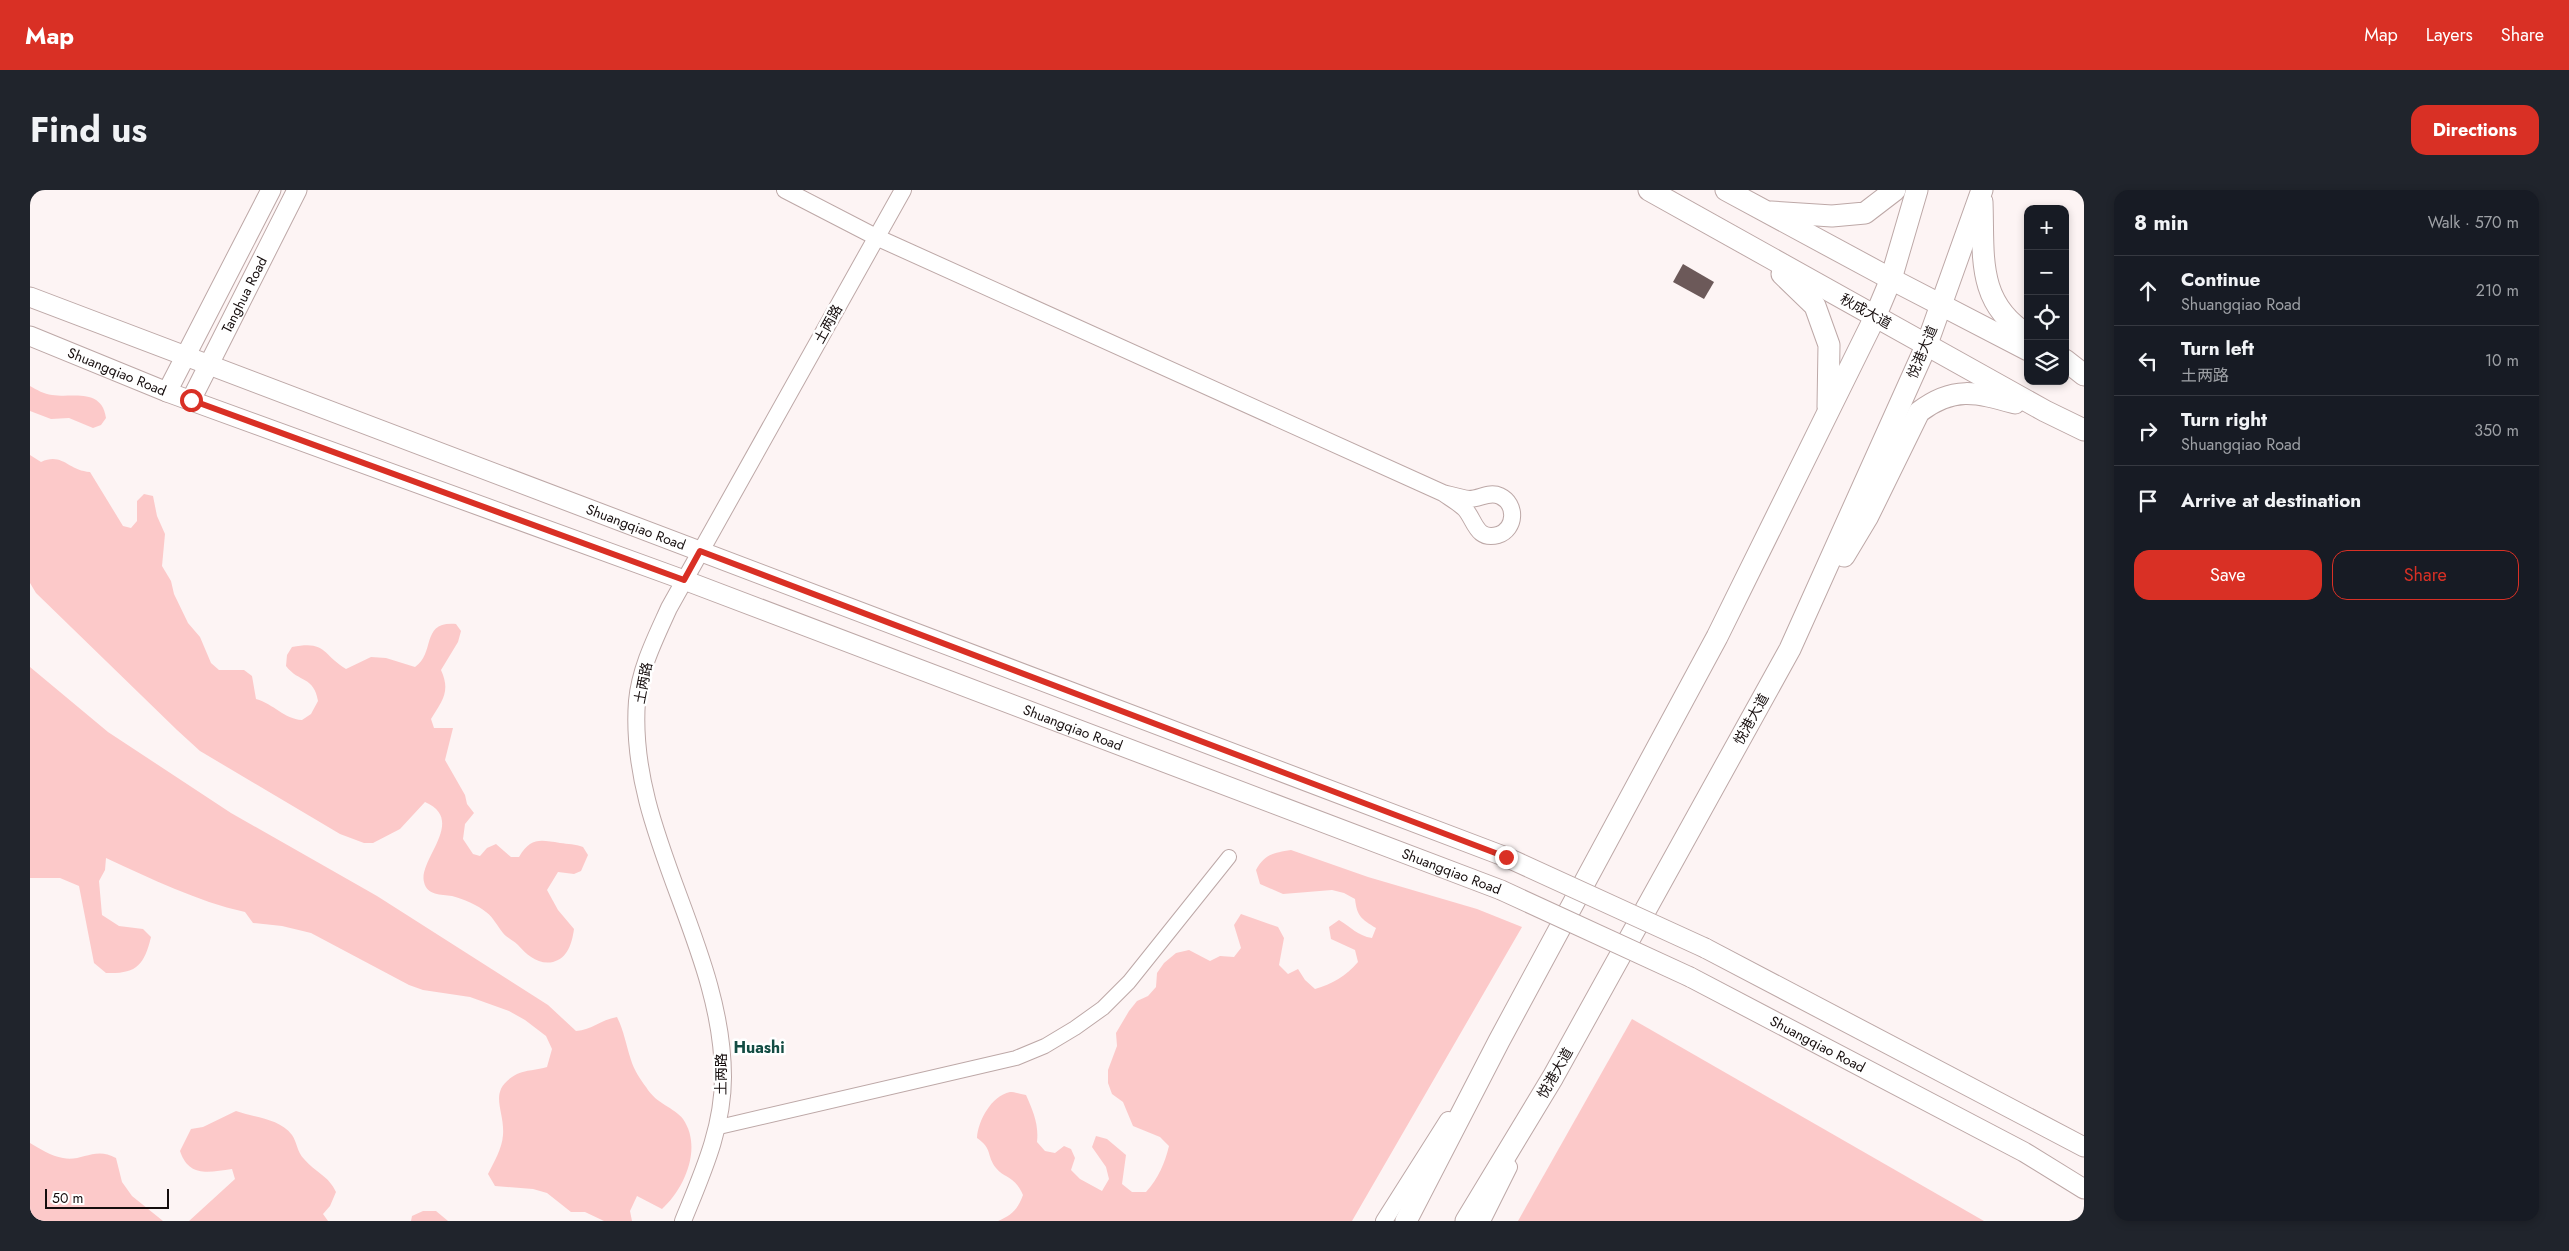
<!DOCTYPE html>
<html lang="en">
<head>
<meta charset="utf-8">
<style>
	body { margin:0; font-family:Jost,"Noto Sans SC",sans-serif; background:#20242c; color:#f1f3f6 }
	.controls { position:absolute; right:15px; top:15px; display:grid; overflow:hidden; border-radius:10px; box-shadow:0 2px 8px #0003 }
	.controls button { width:45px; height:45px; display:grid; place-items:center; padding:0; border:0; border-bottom:1px solid #363941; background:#171b24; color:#f1f3f6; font:25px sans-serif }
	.scale { position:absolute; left:15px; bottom:12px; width:124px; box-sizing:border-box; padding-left:5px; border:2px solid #150d0d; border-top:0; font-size:14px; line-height:18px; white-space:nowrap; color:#150d0d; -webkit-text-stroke:4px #fff; paint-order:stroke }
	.stop { position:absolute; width:15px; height:15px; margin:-11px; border:4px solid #d93025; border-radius:50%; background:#fff }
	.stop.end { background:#d93025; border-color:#fff; box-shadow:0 1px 5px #0008 }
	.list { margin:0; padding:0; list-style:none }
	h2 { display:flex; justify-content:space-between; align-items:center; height:65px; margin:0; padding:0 20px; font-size:21px }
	h2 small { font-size:16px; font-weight:400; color:#9ea1a6 }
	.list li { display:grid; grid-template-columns:32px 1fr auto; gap:15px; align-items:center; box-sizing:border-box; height:70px; padding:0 20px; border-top:1px solid #363941 }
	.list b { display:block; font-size:19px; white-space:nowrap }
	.list p { margin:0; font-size:16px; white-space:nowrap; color:#9ea1a6 }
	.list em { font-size:16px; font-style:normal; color:#9ea1a6 }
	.actions { display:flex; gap:10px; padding:15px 20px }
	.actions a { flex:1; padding:11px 0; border:1px solid #d93025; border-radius:15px; text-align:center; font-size:18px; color:#d93025 }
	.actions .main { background:#d93025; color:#fff }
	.icon { flex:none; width:28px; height:28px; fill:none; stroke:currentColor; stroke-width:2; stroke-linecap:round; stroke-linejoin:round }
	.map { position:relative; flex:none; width:2054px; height:1031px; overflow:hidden; border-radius:15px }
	header { display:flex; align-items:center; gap:30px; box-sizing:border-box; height:70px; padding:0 25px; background:#d93025; color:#fff }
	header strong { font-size:24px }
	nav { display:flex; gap:28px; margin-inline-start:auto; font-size:18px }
	.intro { display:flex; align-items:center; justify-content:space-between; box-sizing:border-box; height:120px; padding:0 30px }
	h1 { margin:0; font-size:35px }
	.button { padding:12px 22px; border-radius:15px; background:#d93025; color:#fff; font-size:18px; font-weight:700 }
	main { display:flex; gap:30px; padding:0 30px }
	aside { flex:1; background:#171b24; border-radius:15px; box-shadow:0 2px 8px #0003 }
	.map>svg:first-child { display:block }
</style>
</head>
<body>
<header>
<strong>Map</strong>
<nav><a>Map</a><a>Layers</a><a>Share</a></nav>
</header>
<div class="intro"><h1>Find us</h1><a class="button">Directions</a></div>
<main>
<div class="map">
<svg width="2054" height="1031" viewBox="0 0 2054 1031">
	<rect width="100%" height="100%" fill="#fdf4f4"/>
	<g fill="#fcc9c9">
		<path d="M0 196C7 200 14 204 22 205 42 208 72 198 76 228L71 235 63 238 39 228 21 229 0 221Z"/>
		<path d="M0 265 11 272C33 262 38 281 60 282L93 336 101 338 107 331V311L114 304 123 306 127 326 135 344 132 376 141 391 144 404 158 433 170 447 181 473 189 480H214L222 486 226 509C244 514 254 529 272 530L281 524 288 511C284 486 269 493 256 476L257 465 262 457C296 450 292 464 316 479L341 467 356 468 385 477C406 463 390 431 426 434L431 441 428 452 411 480C421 502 412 511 401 529L404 538H423L415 570 435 605 437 614 444 623 435 634 433 649 443 664 450 666 457 658 466 654 481 667H489C501 647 510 650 530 653 538 654 545 654 553 657L558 665 551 681 544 684 528 682 517 700 528 720 544 739C542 753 538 768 523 772 508 775 497 765 488 755 483 750 477 748 473 743 467 736 464 728 456 722 448 715 433 709 422 706 411 704 397 706 394 692 388 670 437 630 395 612L370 639 343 653H334L310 644 170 561 147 540 6 403 0 393Z"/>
		<path d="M0 477 78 542 201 623 347 706 518 815 546 841C562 840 570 830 587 827 594 841 596 855 601 870 604 880 610 889 616 897 627 915 644 917 653 929 673 958 654 999 632 1019L607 1006 600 1021 602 1031H574L555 1022H541L517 1003 503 999 465 996 458 984C464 972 472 959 473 945 475 919 456 901 487 884 495 880 508 880 517 877L522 859 516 846 495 830 479 821 440 807 393 800 379 795 281 743 252 736 223 733 215 722C166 711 122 689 76 668L75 680 69 691 72 725 89 736 113 739 121 747C114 776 106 784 76 783L64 773 49 696 30 688H0Z"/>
		<path d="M1261 660 1338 687 1447 719 1492 737 1322 1031H968C982 1025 988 1019 993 1005 984 985 975 989 966 978 956 965 963 959 947 948 948 931 961 906 980 902 985 902 991 904 996 905 1003 921 1009 934 1007 952L1015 961 1025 963 1034 956 1041 959 1045 968 1041 980 1050 989 1072 1001 1079 989 1076 977 1062 957 1066 946 1077 949 1096 965 1092 994 1102 1002H1116C1128 989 1135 973 1139 956L1130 947 1103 936 1093 912 1082 904 1078 893V880L1087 856 1086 843 1099 821 1107 811 1118 806 1126 797 1127 783 1134 773 1146 763 1159 760 1180 771 1190 766 1204 767 1211 758 1204 735 1211 724 1248 737 1254 748 1249 775 1258 784 1268 779 1275 790 1285 799C1302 794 1316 786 1328 772L1325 760 1301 749 1299 737 1309 730C1321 737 1328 746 1342 748L1346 738C1331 729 1327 726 1325 709L1314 703 1302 700 1253 704 1230 694 1226 680C1235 664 1243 663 1261 660Z"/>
		<polygon points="1602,829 1954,1031 1488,1031"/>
		<path d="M206 921C225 928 249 928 262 945 267 952 267 962 274 969 285 982 299 986 306 1002L300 1016 293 1024 298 1031H159L205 989 202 979C179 982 159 988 150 961L161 939 173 937Z"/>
		<path d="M0 953C10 959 21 966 33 968 52 972 65 956 86 968L92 992 102 1006 133 1031H0Z"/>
		<polygon points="393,1021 406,1021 418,1031 381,1031 382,1026"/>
	</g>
	<polygon fill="#6c5959" points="1653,74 1684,92 1674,109 1643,92"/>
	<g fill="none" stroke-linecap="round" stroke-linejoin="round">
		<defs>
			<polyline id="minor" points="689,937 986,868 1015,856 1045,838 1073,818 1099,792 1199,667"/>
			<g id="tertiary">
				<path d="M755 0 846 47 1413 303C1421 305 1431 308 1439 309 1450 309 1459 301 1470 306 1487 314 1486 339 1468 345 1446 351 1445 330 1435 319 1429 313 1420 308 1413 303"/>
				<path d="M653 1031C672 984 693 939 693 887 693 756 597 642 607 511 610 478 626 447 639 418L873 0"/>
				<polyline points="1354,1031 1418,930"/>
				<polyline points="1452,1031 1479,977"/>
			</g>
			<g id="secondary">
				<path id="s1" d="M0 107 1476 667"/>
				<path id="s2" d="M0 146 137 202 654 390 1471 700"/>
				<polyline points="137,202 241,0"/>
				<path id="s3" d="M161 210 267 0"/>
				<polyline points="1675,758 2054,957"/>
				<path id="s4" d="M1660 787 1994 962 2054 999"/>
			</g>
			<g id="primary">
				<polyline points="1619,0 2015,221 2054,240"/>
				<polyline points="1696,0 1861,89 1998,160"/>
				<path d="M1952 12C1954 66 1946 113 1998 145"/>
				<polyline points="1741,22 1802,26 1835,23 1865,0"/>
				<polyline points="1752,84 1785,116 1799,155 1798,217"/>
				<polyline points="2035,170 2054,185"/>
				<path d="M1814 366 1838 326 1889 222C1923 196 1946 202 1985 213"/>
				<polyline points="1376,1031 1469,851 1687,447 1845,127 1861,89 1887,0"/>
				<polyline points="1436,1031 1523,887 1760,459 1897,154 1952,0"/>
			</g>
		</defs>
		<use href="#minor" stroke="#bda8a7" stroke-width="16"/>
		<use href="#tertiary" stroke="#bda8a7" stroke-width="18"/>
		<use href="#secondary" stroke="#bda8a7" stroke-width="21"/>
		<use href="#primary" stroke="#bda8a7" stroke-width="23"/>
		<use href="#minor" stroke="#fff" stroke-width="14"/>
		<use href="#tertiary" stroke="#fff" stroke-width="16"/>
		<use href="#secondary" stroke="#fff" stroke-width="19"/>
		<use href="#primary" stroke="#fff" stroke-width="21"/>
		<defs>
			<g id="secondary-bridge">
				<polyline points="1476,667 1675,758"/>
				<polyline points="1471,700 1660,787"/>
			</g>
		</defs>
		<use href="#secondary-bridge" stroke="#bda8a7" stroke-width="21" stroke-linecap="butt"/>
		<use href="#secondary-bridge" stroke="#fff" stroke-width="19"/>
	</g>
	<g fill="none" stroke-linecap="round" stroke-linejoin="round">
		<polyline stroke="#d93025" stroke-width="6" points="161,210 654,390 670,361 1476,667"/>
	</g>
	<g text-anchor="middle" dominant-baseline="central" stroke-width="5" stroke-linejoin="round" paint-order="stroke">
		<g font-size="14" fill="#150d0d" stroke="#fff">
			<text stroke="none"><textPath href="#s3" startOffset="118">Tanghua Road</textPath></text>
			<text transform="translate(1836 121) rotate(29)">秋成大道</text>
			<text transform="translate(798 134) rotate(-61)">土两路</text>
			<text transform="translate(1892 162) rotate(-67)">悦港大道</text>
			<text stroke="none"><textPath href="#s2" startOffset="94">Shuangqiao Road</textPath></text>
			<text stroke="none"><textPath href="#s1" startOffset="648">Shuangqiao Road</textPath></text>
			<text transform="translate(613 493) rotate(-79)">土两路</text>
			<text transform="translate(1721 529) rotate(-61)">悦港大道</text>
			<text stroke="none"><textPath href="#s2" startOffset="1114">Shuangqiao Road</textPath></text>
			<text stroke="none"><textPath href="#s2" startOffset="1519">Shuangqiao Road</textPath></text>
			<text stroke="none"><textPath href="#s4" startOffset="144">Shuangqiao Road</textPath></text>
			<text transform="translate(1525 883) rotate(-60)">悦港大道</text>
			<text transform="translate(691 884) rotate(-90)">土两路</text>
		</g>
		<g font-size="16" font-weight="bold" fill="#134c43" stroke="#fff">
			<text x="729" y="857">Huashi</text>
		</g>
	</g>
</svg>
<div class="controls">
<button>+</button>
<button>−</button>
<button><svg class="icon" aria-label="locate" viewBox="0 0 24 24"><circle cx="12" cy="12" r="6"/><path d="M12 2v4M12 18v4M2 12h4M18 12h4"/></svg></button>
<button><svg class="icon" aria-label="layers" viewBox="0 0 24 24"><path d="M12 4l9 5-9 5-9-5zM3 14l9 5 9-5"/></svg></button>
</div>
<div class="scale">50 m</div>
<div class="stop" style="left:161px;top:210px"></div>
<div class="stop end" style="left:1476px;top:667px"></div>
</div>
<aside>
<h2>8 min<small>Walk · 570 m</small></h2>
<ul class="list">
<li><svg class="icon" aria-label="ahead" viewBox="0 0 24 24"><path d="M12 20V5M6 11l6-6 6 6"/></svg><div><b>Continue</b><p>Shuangqiao Road</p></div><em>210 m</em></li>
<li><svg class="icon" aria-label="left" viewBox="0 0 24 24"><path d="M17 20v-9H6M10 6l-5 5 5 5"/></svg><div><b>Turn left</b><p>土两路</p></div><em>10 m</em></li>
<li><svg class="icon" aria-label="right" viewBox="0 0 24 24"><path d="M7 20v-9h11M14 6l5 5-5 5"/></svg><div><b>Turn right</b><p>Shuangqiao Road</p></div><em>350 m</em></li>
<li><svg class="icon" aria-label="arrive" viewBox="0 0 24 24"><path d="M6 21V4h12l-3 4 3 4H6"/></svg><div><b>Arrive at destination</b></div></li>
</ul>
<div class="actions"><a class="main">Save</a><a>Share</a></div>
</aside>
</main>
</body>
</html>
